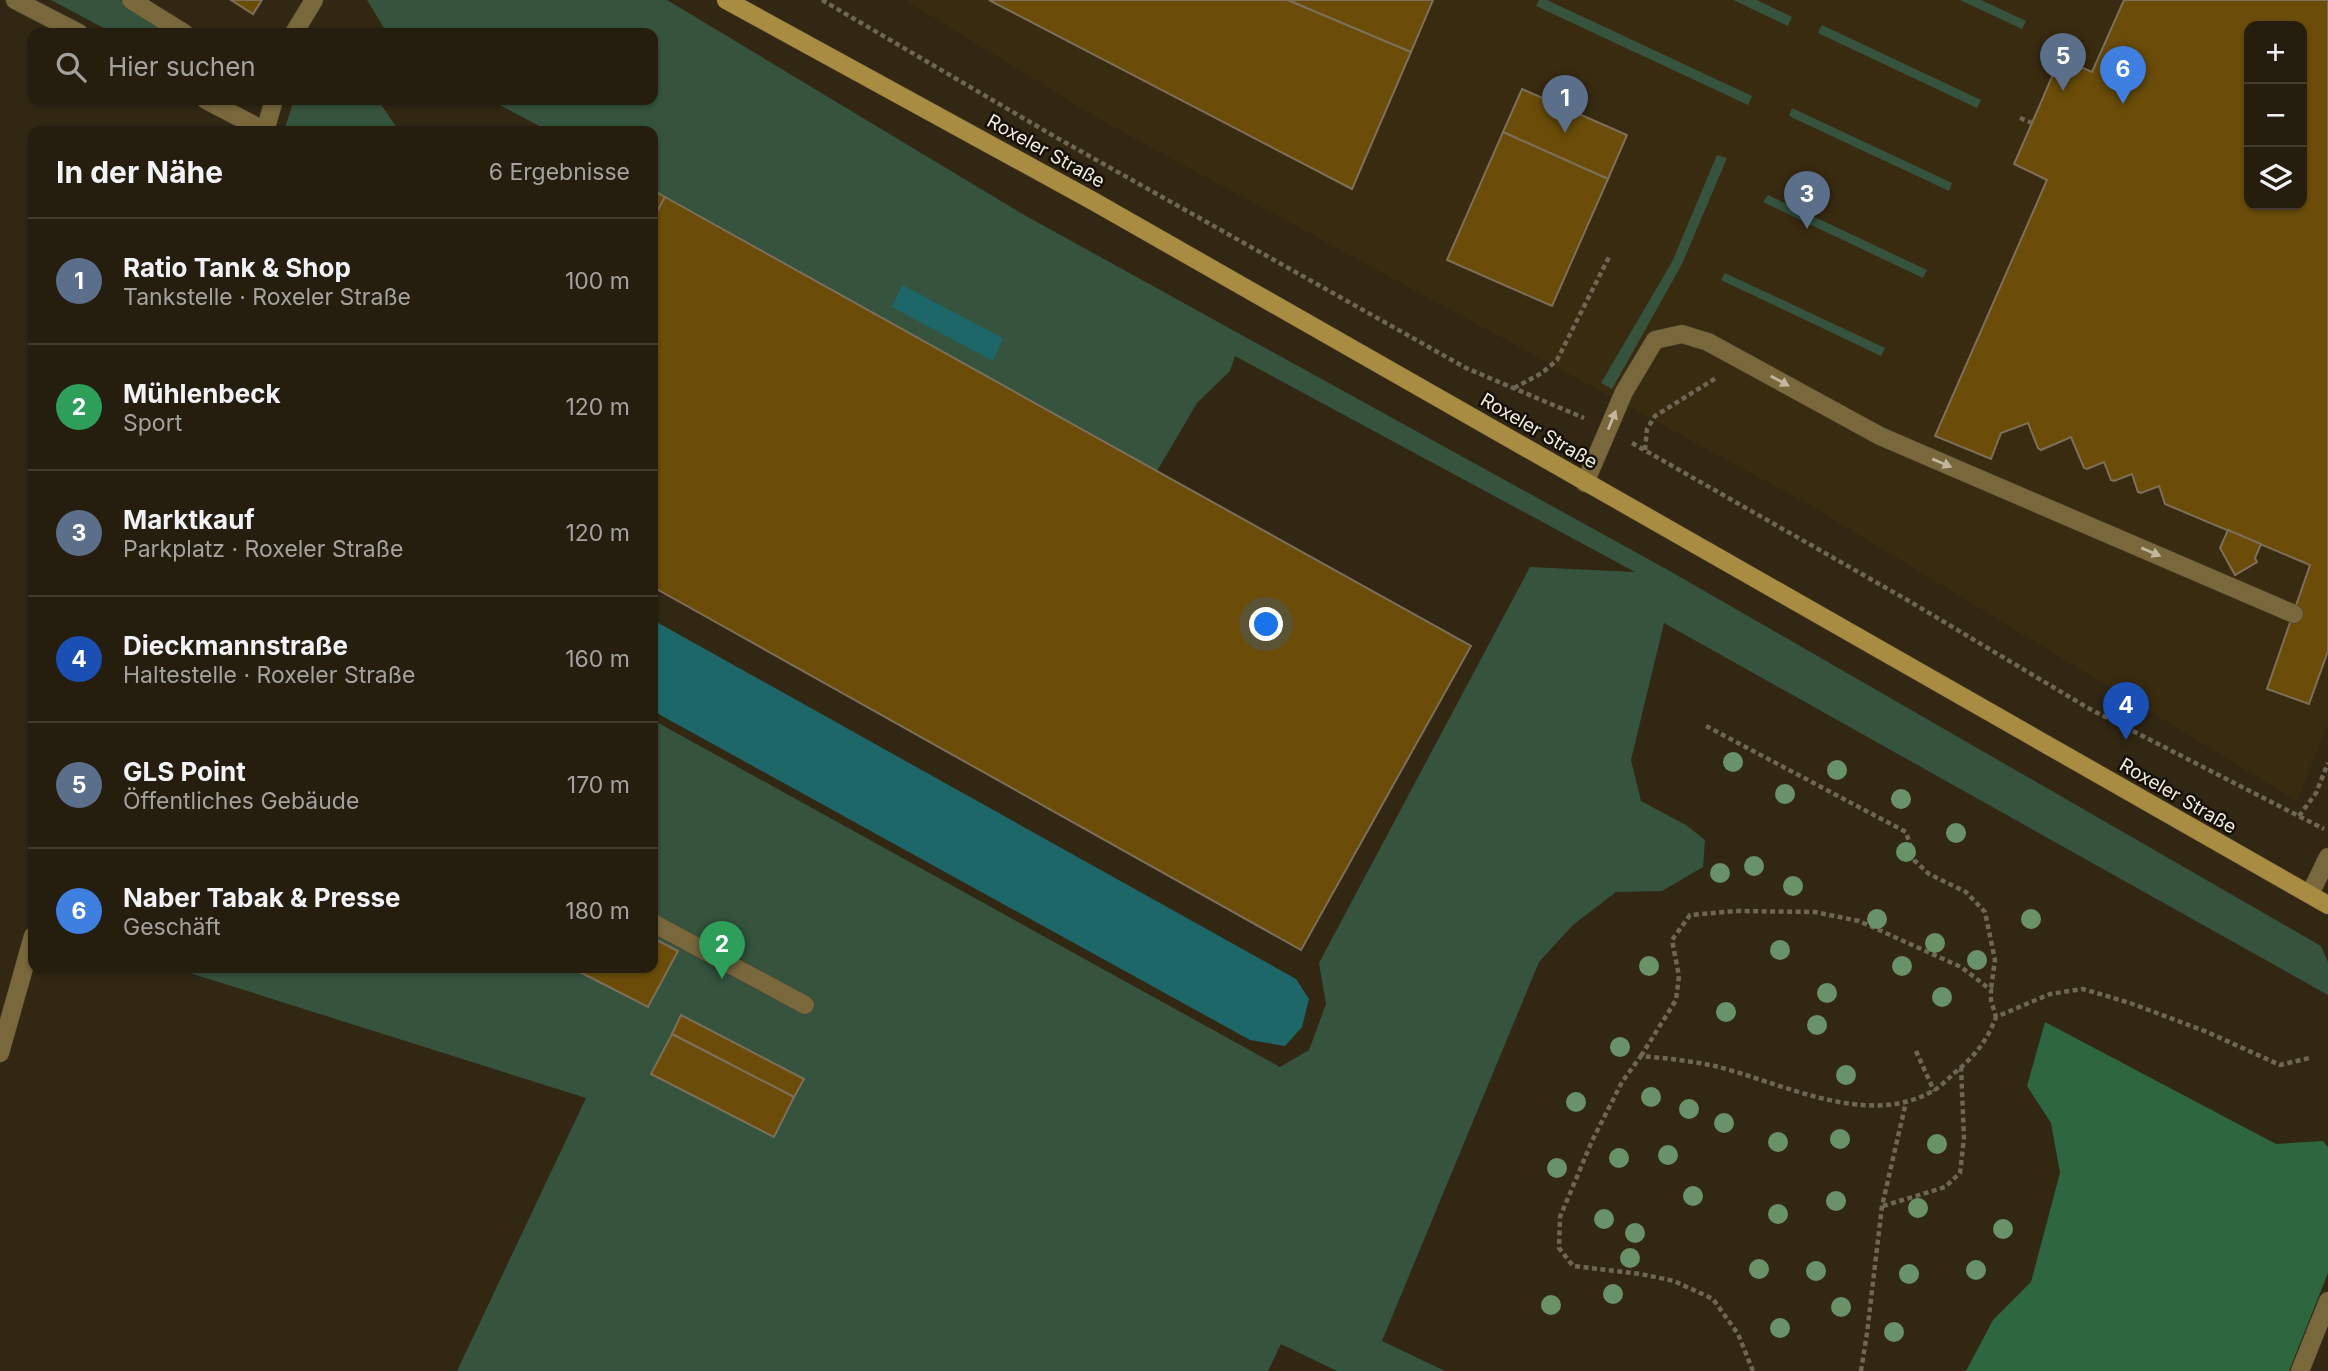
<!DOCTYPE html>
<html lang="de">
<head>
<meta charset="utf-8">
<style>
	body { margin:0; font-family:Inter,sans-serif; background:#312a1c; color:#f1f3f6 }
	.controls { position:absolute; right:21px; top:21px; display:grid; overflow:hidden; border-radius:14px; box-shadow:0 2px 5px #0004 }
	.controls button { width:63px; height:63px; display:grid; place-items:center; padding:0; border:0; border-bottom:2px solid #423b2e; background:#251d0e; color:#f1f3f6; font:35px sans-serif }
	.you { position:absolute; left:1267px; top:625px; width:24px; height:24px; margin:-18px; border:5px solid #fff; border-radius:50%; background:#1a73e8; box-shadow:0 0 0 10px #1a73e833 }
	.badge { display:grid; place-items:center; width:46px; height:46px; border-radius:50%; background:#d93025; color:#fff; font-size:23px; font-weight:700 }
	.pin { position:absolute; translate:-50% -58px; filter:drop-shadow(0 2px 4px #0008) }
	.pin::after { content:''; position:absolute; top:37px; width:24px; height:21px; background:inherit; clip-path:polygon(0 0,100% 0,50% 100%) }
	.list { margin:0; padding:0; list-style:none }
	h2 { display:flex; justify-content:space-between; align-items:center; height:91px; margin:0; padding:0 28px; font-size:30px }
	h2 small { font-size:23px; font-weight:400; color:#a3a29e }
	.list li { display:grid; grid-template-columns:46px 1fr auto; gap:21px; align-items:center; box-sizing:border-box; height:126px; padding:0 28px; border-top:2px solid #423b2e }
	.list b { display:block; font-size:26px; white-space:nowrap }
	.list p { margin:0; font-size:23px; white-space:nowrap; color:#a3a29e }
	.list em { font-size:23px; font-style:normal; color:#a3a29e }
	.icon { flex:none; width:38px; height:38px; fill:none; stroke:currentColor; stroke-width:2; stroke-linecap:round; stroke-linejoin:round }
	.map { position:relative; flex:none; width:2328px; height:1371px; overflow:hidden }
	.search { position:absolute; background:#251d0e; box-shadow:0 2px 5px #0004; left:28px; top:28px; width:630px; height:77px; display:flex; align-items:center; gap:18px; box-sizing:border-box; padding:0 24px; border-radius:14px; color:#a3a29e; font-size:26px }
	.panel { position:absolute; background:#251d0e; box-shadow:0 2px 5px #0004; left:28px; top:126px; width:630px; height:847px; border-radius:14px }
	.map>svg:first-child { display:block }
</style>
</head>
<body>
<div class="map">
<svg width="2328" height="1371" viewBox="0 0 2328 1371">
	<rect width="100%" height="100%" fill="#312713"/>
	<path fill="#392b10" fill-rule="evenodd" d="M905 0H2328V724L2297 801 1808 504 1099 119ZM2249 26H2302V205H2249Z"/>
	<g fill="#35533d">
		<polygon points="51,0 120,0 172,33 113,33"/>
		<polygon points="367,0 667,0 1026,216 1668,570 2321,946 2328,962 2328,995 1664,623 1631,760 1641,801 1686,825 1705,840 1703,867 1662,891 1616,892 1573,925 1539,962 1382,1341 1445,1371 1337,1371 1281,1344 1268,1371 457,1371 586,1098 174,968 653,968 653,720 1280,1067 1309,1050 1326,1004 1319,963 1530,567 1635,572 1235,356 1230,371 1197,403 1157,471 653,190 653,131 549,131 490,100 653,100 653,33 387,33"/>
		<polygon points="1539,0 1547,0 1752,96 1748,105 1536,6"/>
		<polygon points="1733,0 1757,0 1792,17 1788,26"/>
		<polygon points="1960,0 1981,0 2026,21 2022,29"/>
		<polygon points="1822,25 1981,100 1977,108 1818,33"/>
		<polygon points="294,100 378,100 399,131 284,131"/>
		<polygon points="1792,108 1952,183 1949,191 1789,116"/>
		<polygon points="1717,155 1727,158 1682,264 1612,389 1601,383 1672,262"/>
		<polygon points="1768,195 1927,270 1923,278 1763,202"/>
		<polygon points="1725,273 1885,348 1881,356 1721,280"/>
	</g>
	<polygon fill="#2e663f" points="2045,1022 2276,1144 2323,1141 2328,1147 2328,1273 2289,1371 1966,1371 1993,1320 2031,1282 2060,1173 2051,1123 2027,1086"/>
	<g fill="#1e6769">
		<polygon points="902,285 1003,338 993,361 892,307"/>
		<polygon points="653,620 1296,979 1309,999 1302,1027 1285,1046 1250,1040 653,711"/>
	</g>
	<g fill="#6b4d09" stroke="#7c705a" stroke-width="2" fill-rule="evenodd">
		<polygon points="231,0 262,0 253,14"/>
		<polygon points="989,0 1288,0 1411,52 1352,189"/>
		<polygon points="1288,0 1433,0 1411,52"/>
		<path d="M2124 0H2328V651L2309 704 2267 689 2310 565 2165 504 2159 486 2141 493 2138 492 2132 474 2114 481 2111 480 2104 462 2087 469 2084 468 2071 437 2041 450 2038 448 2028 423 2001 433 1991 459 1935 436 2047 180 2014 164 2032 123 2060 58 2092 72ZM2249 26H2302V205H2249Z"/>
		<polygon points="1522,89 1627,135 1608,179 1503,132"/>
		<polygon points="1503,132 1608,179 1552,306 1447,260"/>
		<polygon points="653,190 665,197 653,219"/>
		<polygon points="665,197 1471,646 1301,950 653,587 653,219"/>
		<polygon points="2228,530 2261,544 2255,558 2257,562 2235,575 2220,548"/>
		<polygon points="653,938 678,951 648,1007 572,968 653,968"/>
		<polygon points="681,1015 804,1079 794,1097 672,1034"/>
		<polygon points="672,1034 794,1097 774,1137 651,1074"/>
	</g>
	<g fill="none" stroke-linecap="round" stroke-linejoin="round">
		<defs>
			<g id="service">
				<polyline points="15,0 79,33"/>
				<polyline points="131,0 184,33"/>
				<polyline points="294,33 314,0"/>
				<polyline points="206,100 265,131"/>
				<polyline points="265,131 274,100"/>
				<polyline points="1585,483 1624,392 1655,340 1682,334 1708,342 1880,436 2294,614"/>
				<polyline points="653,923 805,1005"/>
				<polyline points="0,1053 33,936"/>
				<polyline points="2300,1371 2328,1301"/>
			</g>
			<polyline id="tertiary" points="2310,894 2328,857"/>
			<polyline id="secondary" points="726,0 1093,201 2328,905"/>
		</defs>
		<use href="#service" stroke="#4c4230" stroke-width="19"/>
		<use href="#tertiary" stroke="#4c4230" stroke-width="19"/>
		<use href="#secondary" stroke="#4c4230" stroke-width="19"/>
		<g stroke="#6f6655" stroke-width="4.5" stroke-dasharray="5 3.5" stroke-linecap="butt">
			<polyline points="822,0 1052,135 1466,368 1584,418"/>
			<polyline points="2020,118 2032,123"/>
			<polyline points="1514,388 1542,373 1557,360 1609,257"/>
			<polyline points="1632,443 1909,601 2088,708 2324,829"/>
			<polyline points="1645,450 1647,429 1655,416 1716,378"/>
			<polyline points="1706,726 1906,832 1915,861 1929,874 1966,892 1985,912 1995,960 1991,989"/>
			<polyline points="2299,816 2316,793 2328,763"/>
			<polyline points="1916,1051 1934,1091"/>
			<polyline points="1641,1056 1676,1000 1679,976 1672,940 1690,915 1736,911 1815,912 1859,921 1961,967 1991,990 1991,1000 1996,1017"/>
			<polyline points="1883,1206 1945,1187 1960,1173 1964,1138 1961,1068"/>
			<path d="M1753 1371 1738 1334 1713 1299 1674 1281 1641 1274 1573 1266 1559 1248 1560 1217 1592 1141 1622 1082 1641 1056C1666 1058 1691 1061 1715 1066 1780 1082 1865 1128 1931 1092 1939 1088 1946 1081 1952 1075 1974 1057 1986 1043 1996 1017L2050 994 2083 989 2130 1003 2207 1032 2280 1065 2309 1058"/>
			<polyline points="1861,1371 1867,1333 1882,1206 1906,1102"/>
		</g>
		<use href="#service" stroke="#79683c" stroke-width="18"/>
		<use href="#tertiary" stroke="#79683c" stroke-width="18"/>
		<use href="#secondary" stroke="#a78c41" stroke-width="18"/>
	</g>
	<g fill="#699268">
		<circle cx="1733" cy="762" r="10"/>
		<circle cx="1837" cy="770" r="10"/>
		<circle cx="1785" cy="794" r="10"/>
		<circle cx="1901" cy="799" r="10"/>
		<circle cx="1956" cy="833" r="10"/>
		<circle cx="1906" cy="852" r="10"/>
		<circle cx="1754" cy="866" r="10"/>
		<circle cx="1720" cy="873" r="10"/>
		<circle cx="1793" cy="886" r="10"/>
		<circle cx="1877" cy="919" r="10"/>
		<circle cx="2031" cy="919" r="10"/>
		<circle cx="1935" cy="943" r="10"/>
		<circle cx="1780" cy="950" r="10"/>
		<circle cx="1977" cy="960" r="10"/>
		<circle cx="1649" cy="966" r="10"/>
		<circle cx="1902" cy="966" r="10"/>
		<circle cx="1827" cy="993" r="10"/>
		<circle cx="1942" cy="997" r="10"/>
		<circle cx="1726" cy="1012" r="10"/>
		<circle cx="1817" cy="1025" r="10"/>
		<circle cx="1620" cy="1047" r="10"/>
		<circle cx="1846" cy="1075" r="10"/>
		<circle cx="1651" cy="1097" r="10"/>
		<circle cx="1576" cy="1102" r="10"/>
		<circle cx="1689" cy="1109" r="10"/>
		<circle cx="1724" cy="1123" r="10"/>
		<circle cx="1840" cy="1139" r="10"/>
		<circle cx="1778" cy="1142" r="10"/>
		<circle cx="1937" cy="1144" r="10"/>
		<circle cx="1668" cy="1155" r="10"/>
		<circle cx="1619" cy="1158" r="10"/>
		<circle cx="1557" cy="1168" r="10"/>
		<circle cx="1693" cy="1196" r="10"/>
		<circle cx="1836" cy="1201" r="10"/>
		<circle cx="1918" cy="1208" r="10"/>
		<circle cx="1778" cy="1214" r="10"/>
		<circle cx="1604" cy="1219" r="10"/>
		<circle cx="2003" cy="1229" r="10"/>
		<circle cx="1635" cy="1233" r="10"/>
		<circle cx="1630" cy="1258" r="10"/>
		<circle cx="1759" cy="1269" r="10"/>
		<circle cx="1976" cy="1270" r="10"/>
		<circle cx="1816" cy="1271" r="10"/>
		<circle cx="1909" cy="1274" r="10"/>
		<circle cx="1613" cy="1294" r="10"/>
		<circle cx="1551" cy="1305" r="10"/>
		<circle cx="1841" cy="1307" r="10"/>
		<circle cx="1780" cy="1328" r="10"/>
		<circle cx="1894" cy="1332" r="10"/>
	</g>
	<defs><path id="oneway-solid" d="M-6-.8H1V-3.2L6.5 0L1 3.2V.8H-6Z" transform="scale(1.75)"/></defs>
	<g fill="#c2b79e">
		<use href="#oneway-solid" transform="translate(1780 381) rotate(29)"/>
		<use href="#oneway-solid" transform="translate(1612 420) rotate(-68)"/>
		<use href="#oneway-solid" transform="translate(1942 463) rotate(23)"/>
		<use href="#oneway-solid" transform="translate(2151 552) rotate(23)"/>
	</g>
	<g text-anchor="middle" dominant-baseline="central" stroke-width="5" stroke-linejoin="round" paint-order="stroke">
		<g font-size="19" fill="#f2ebdf" stroke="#151008">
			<text transform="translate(1046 151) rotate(29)">Roxeler Straße</text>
			<text transform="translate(1539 431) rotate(30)">Roxeler Straße</text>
			<text transform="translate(2178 796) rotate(30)">Roxeler Straße</text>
		</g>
	</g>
</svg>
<div class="controls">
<button>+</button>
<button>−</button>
<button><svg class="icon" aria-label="layers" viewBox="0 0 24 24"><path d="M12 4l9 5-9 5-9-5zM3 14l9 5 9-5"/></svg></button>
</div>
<div class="you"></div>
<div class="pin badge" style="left:1565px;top:133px;background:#5c6f8a">1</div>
<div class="pin badge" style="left:722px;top:979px;background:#2e9e5b">2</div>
<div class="pin badge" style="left:1807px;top:229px;background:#5c6f8a">3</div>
<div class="pin badge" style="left:2126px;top:740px;background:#1a4fb4">4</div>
<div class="pin badge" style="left:2063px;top:91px;background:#5c6f8a">5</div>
<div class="pin badge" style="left:2123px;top:104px;background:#3f7fe0">6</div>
<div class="search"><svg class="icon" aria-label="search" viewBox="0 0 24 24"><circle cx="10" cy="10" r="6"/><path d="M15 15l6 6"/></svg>Hier suchen</div>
<section class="panel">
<h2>In der Nähe<small>6 Ergebnisse</small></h2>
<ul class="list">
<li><span class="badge" style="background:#5c6f8a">1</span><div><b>Ratio Tank &amp; Shop</b><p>Tankstelle · Roxeler Straße</p></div><em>100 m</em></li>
<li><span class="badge" style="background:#2e9e5b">2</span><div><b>Mühlenbeck</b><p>Sport</p></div><em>120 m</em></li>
<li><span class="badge" style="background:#5c6f8a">3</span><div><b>Marktkauf</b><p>Parkplatz · Roxeler Straße</p></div><em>120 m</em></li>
<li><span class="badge" style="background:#1a4fb4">4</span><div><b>Dieckmannstraße</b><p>Haltestelle · Roxeler Straße</p></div><em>160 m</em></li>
<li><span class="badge" style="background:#5c6f8a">5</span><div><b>GLS Point</b><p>Öffentliches Gebäude</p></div><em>170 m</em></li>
<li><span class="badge" style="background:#3f7fe0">6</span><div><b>Naber Tabak &amp; Presse</b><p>Geschäft</p></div><em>180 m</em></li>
</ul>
</section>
</div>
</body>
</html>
